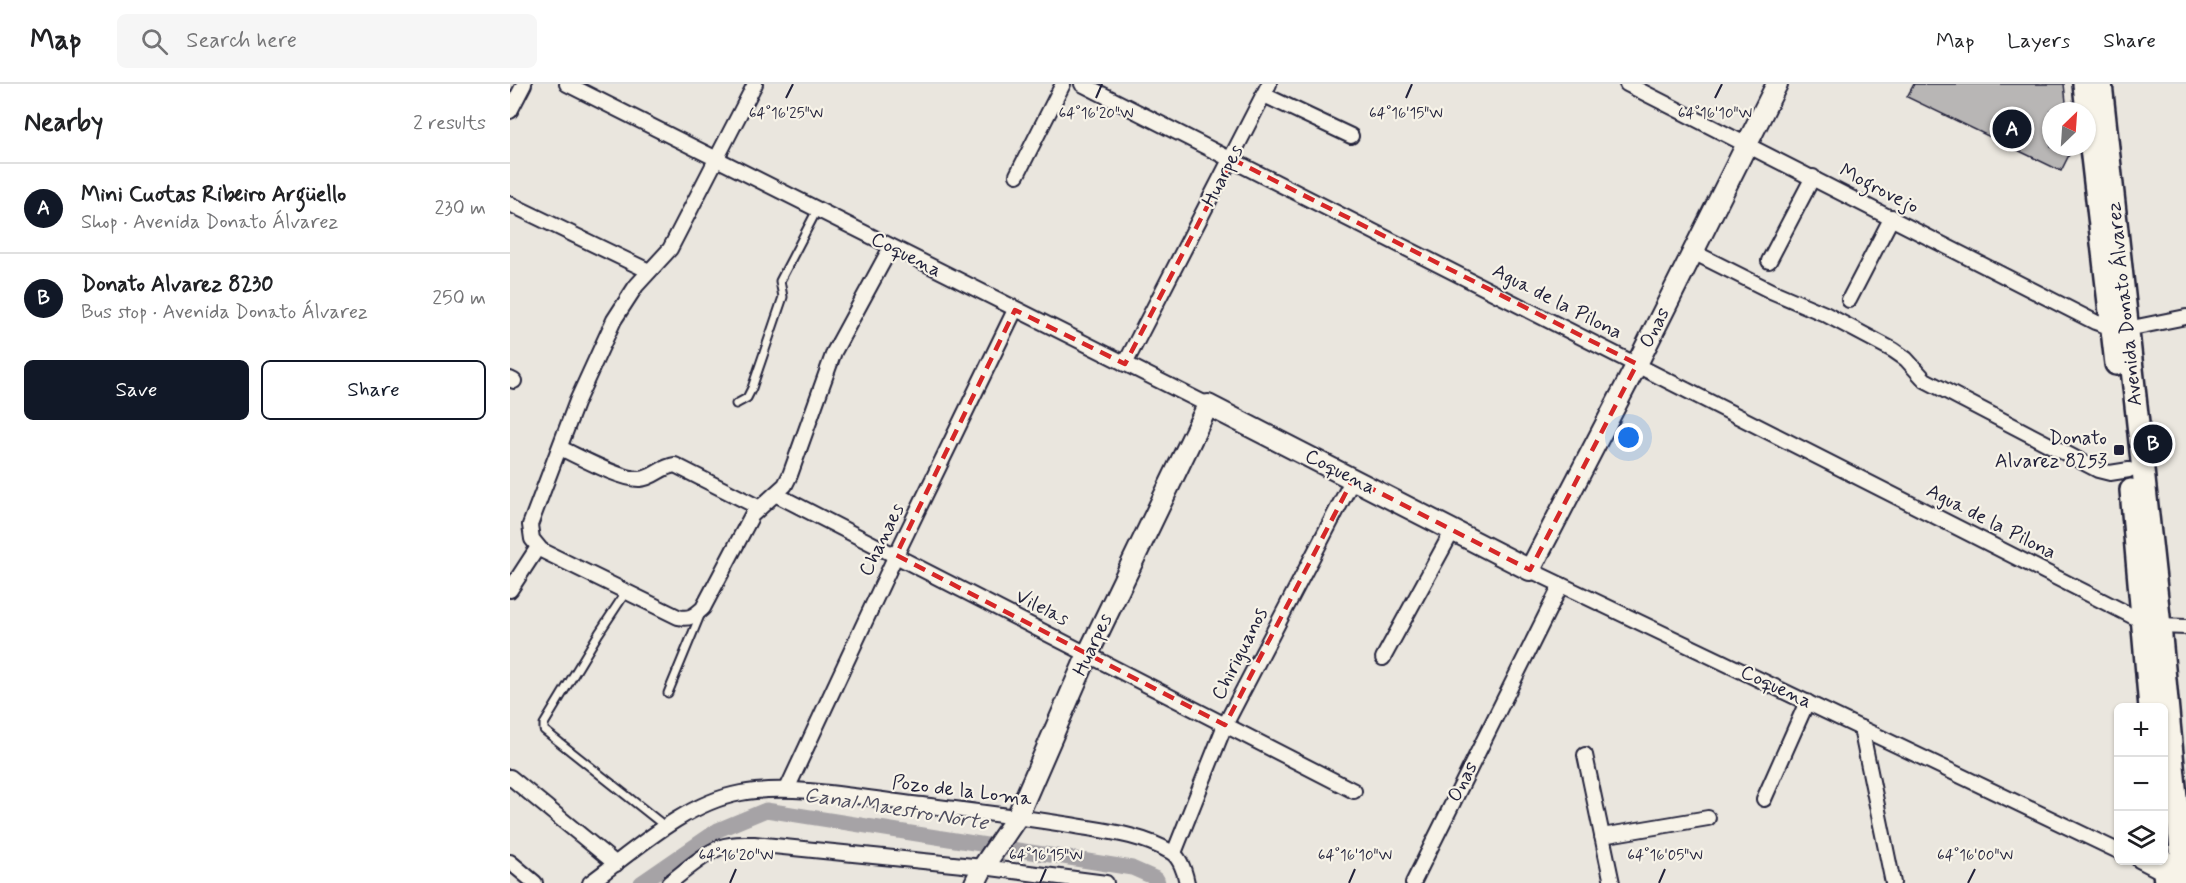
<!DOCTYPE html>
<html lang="en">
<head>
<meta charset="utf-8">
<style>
	body { margin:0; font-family:Mynerve,sans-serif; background:#f6f6f6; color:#202124 }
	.controls { position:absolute; right:18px; bottom:18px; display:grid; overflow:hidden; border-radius:9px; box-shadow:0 2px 4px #0004 }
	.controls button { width:54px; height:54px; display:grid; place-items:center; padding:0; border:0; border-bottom:2px solid #e0e0e0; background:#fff; color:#202124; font:30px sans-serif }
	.compass { position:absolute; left:1532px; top:18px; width:54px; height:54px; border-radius:50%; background:#fff; box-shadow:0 2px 4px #0004; rotate:25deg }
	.you { position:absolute; left:1119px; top:354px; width:21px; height:21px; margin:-15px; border:4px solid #fff; border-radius:50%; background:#1a73e8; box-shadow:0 0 0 9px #1a73e833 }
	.badge { display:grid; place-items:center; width:39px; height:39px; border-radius:50%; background:#111827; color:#fff; font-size:20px; font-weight:700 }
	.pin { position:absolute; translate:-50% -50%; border:3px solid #fff; box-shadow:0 2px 6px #0006 }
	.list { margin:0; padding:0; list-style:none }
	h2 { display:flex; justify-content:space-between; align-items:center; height:78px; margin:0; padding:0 24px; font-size:26px }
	h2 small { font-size:20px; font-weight:400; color:#757577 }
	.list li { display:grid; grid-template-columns:39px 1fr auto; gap:18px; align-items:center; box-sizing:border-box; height:90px; padding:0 24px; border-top:2px solid #e0e0e0 }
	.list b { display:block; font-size:22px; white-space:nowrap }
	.list p { margin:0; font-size:20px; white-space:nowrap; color:#757577 }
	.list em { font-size:20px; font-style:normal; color:#757577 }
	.actions { display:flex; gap:12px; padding:18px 24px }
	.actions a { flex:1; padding:14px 0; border:2px solid #111827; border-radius:9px; text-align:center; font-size:21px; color:#111827 }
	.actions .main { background:#111827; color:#fff }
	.icon { flex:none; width:33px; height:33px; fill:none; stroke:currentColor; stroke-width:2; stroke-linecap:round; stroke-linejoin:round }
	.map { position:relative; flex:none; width:1676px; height:799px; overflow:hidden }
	header { display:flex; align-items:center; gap:36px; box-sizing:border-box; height:84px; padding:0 30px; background:#fff; border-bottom:2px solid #e0e0e0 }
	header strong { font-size:28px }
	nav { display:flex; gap:33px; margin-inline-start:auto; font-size:21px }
	.search { width:420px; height:54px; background:#f6f6f6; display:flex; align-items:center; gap:15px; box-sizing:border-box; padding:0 21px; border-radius:9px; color:#757577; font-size:22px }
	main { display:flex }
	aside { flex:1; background:#fff }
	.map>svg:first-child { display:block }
</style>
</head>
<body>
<header>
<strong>Map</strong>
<div class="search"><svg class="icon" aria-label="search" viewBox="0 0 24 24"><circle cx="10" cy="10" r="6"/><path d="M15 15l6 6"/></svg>Search here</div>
<nav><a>Map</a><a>Layers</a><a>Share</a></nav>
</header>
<main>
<aside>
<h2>Nearby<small>2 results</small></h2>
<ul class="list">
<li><span class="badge">A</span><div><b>Mini Cuotas Ribeiro Argüello</b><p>Shop · Avenida Donato Álvarez</p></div><em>230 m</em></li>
<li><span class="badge">B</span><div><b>Donato Alvarez 8230</b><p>Bus stop · Avenida Donato Álvarez</p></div><em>250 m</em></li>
</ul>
<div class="actions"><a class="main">Save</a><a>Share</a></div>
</aside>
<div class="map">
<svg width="1676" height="799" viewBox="0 0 1676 799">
	<rect width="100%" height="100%" fill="#eae6de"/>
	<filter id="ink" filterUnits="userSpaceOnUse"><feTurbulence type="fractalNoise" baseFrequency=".0167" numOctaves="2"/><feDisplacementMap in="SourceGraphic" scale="12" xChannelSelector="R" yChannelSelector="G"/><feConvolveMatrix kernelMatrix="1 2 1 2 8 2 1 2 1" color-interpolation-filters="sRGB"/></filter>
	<g filter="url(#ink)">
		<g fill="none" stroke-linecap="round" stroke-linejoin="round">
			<polyline stroke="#a6a3a6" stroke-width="15" points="131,799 208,746 256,726 622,784 647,795 648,799"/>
		</g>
		<polygon fill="#b8b6b5" stroke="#22223b" stroke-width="1.5" points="1404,0 1554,0 1557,27 1541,27 1541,63 1563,63 1551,87 1397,13"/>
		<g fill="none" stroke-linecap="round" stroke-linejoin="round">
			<defs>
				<g id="lane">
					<polyline points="226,320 237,314 242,304 273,213 270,197 307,126"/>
					<polyline points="116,508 89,549 34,640 34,646 156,743"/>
					<polyline points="158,609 191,529"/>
				</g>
				<g id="street">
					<polyline points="57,0 698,321"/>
					<path d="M245 0 160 165 126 202 104 236 67 317 20 441 22 455 31 466 168 533C180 536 185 531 193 524L242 431 275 401 280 391 324 268 381 163"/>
					<polyline points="572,0 1632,537 1650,542 1676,543"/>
					<polyline points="1117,0 1585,238 1602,244 1617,245 1676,233"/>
					<polyline points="754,11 841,52"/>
					<polyline points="0,27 14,0"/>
					<polyline points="507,91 553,0"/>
					<polyline points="0,120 139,187"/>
					<polyline points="1183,168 1261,207 1315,230 1383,266 1396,275 1415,296 1588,386 1600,389 1619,386"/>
					<polyline points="1259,177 1303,93"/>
					<polyline points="1339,216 1382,133"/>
					<polyline points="615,280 759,0"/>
					<polyline points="0,295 4,297"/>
					<path d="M50 364C68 372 111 396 130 395 144 394 150 383 165 381L248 423"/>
					<polyline points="265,410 844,707"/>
					<polyline points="1020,486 1608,767"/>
					<polyline points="0,506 28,463"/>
					<polyline points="873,574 943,446"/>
					<polyline points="1351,644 1383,799"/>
					<polyline points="1075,671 1102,799"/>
					<polyline points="0,693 106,780"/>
					<polyline points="277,705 386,471 505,226"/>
					<polyline points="1254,715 1297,618"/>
					<polyline points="1092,752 1198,734"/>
					<polyline points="664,769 715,641 843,395"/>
					<polyline points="1629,776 1654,789"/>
					<polyline points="0,778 25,799"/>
					<path d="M80 799C125 766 175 719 231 709 285 699 357 715 412 721 461 727 511 733 560 741 595 747 630 750 661 768 670 773 675 789 677 799"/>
					<path d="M159 799C175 787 192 771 211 763 221 759 233 760 244 760L473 783 596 799"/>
					<polyline points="903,799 1051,501"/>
				</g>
				<polyline id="secondary" points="465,799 473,783 507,733 578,570 698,321 1020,486 1127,280 1267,0"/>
				<g id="primary">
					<polyline points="1574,0 1577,27"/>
					<polyline points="1591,0 1650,542 1674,799"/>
					<polyline points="1577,29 1606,280"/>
					<polyline points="1621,406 1640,624"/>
					<polyline points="1653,776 1655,799"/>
				</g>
			</defs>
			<use href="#lane" stroke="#22223b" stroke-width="11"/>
			<use href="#street" stroke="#22223b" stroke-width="18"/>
			<use href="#secondary" stroke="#22223b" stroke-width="24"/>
			<use href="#primary" stroke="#22223b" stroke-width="26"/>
			<use href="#lane" stroke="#f7f3e8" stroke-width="7"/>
			<use href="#street" stroke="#f7f3e8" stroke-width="14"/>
			<use href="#secondary" stroke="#f7f3e8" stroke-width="20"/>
			<use href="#primary" stroke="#f7f3e8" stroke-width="21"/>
		</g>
	</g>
	<path fill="none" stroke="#d62828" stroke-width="4.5" stroke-dasharray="12 8" stroke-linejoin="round" d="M722 75 1127 280 1020 486 843 395 715 641 386 471 505 226 615 280Z"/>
	<path fill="none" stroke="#22223b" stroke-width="2" d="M276 14 283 0M586 14 592 0M896 14 902 0M1205 14 1212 0M220 799 226 785M530 799 536 785M839 799 845 785M1149 799 1155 785M1458 799 1465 785"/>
	<rect fill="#22223b" stroke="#f7f3e8" stroke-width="2" x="1603" y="360" width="12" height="12" rx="3"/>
	<g text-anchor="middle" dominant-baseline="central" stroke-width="4.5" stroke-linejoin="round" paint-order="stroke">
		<g font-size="20" fill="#22223b" stroke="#f7f3e8">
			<text transform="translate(713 92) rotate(-63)">Huarpes</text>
			<text transform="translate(1369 105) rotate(27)">Mogrovejo</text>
			<text transform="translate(396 171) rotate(27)">Coquena</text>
			<text transform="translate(1047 218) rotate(27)">Agua de la Pilona</text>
			<text transform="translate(1615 220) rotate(-96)">Avenida Donato Álvarez</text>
			<text transform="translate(1145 244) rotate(-63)">Onas</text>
			<text transform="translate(830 388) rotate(27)">Coquena</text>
			<text transform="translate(1481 438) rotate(27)">Agua de la Pilona</text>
			<text transform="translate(372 456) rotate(-64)">Chanaes</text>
			<text transform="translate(532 524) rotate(27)">Vilelas</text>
			<text transform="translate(583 561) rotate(-65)">Huarpes</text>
			<text transform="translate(730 570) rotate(-63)">Chiriguanos</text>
			<text transform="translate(1266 603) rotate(25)">Coquena</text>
			<text transform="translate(953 698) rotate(-63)">Onas</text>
			<text transform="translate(452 707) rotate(7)">Pozo de la Loma</text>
		</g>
		<g font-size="20" fill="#22223b" stroke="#f7f3e8" text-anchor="end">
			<text x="1597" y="354">Donato<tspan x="1597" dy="23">Alvarez 8253</tspan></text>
		</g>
		<g font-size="21" font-style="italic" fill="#504f60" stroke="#f7f3e8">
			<text transform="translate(386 725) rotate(9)">Canal Maestro Norte</text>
		</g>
	</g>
	<g font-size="15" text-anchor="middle" fill="#22223b" stroke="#f7f3e8" stroke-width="4.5" stroke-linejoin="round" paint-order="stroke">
		<text x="276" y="34">64°16'25"W</text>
		<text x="586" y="34">64°16'20"W</text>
		<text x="896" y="34">64°16'15"W</text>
		<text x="1205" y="34">64°16'10"W</text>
		<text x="226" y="776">64°16'20"W</text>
		<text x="536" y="776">64°16'15"W</text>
		<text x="845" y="776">64°16'10"W</text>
		<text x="1155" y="776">64°16'05"W</text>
		<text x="1465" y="776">64°16'00"W</text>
	</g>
</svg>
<div class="controls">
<button>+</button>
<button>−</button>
<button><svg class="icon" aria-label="layers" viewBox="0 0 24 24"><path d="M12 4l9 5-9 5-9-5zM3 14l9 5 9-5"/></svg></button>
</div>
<svg class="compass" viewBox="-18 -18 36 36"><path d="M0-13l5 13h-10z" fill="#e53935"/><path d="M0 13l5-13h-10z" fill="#757577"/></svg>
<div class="you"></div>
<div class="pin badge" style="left:1502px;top:45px">A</div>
<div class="pin badge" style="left:1643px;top:360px">B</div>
</div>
</main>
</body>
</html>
